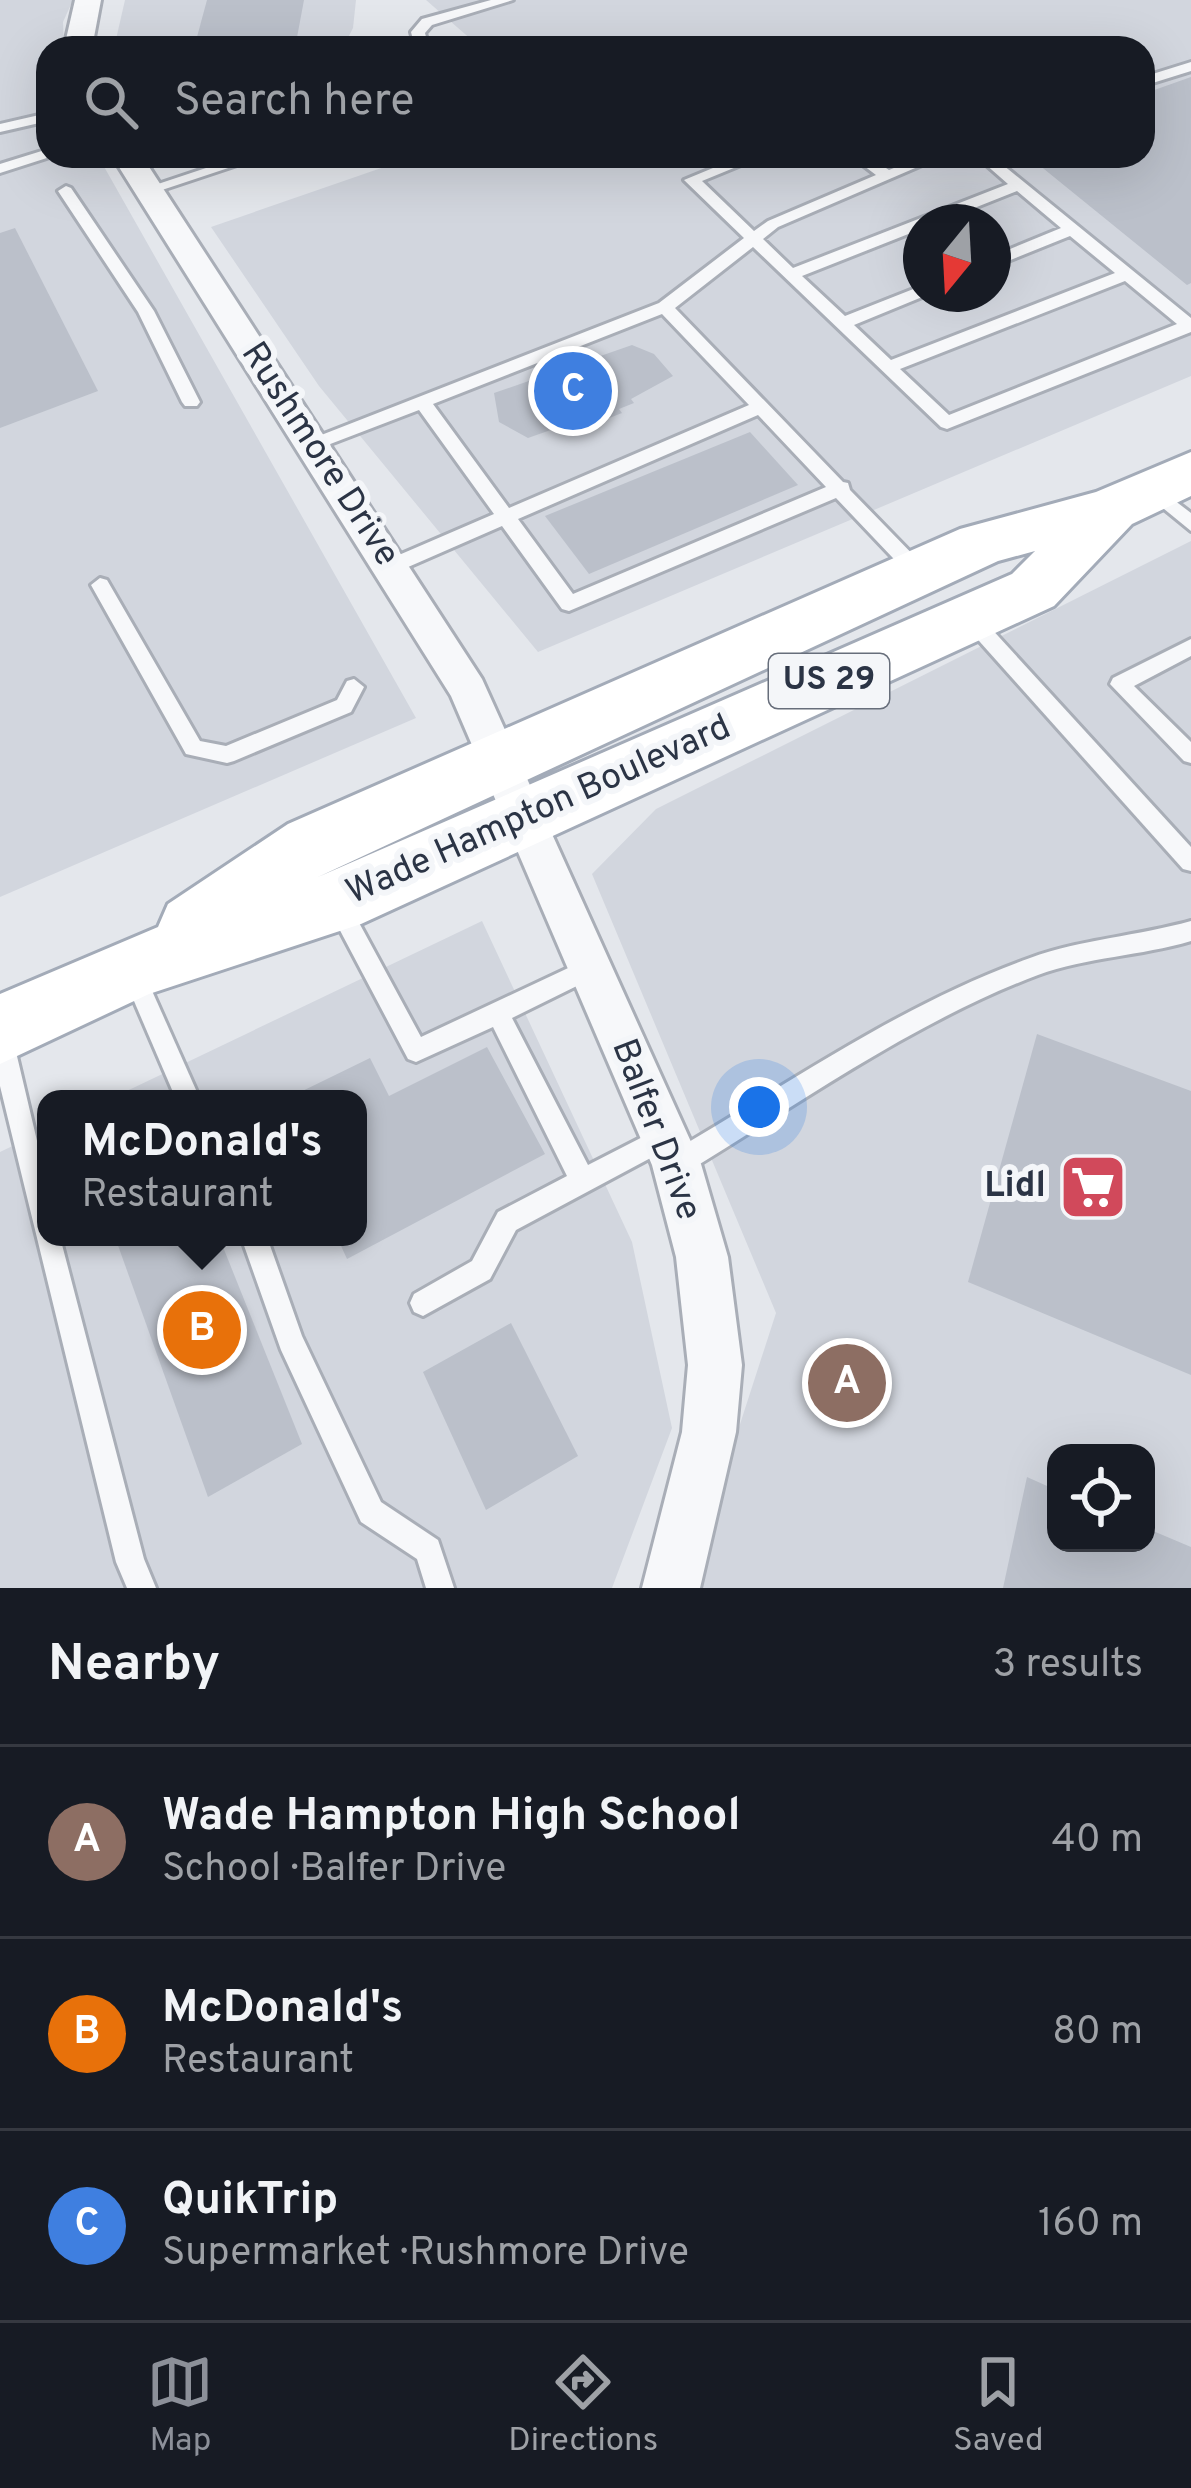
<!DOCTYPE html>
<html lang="en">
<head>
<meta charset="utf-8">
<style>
	body { margin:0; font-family:Overpass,sans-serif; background:#20242c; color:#f1f3f6 }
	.controls { position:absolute; right:36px; bottom:36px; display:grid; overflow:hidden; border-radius:24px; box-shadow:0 12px 48px #0002 }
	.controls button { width:108px; height:108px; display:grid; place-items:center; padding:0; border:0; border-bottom:3px solid #363941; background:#171b24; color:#f1f3f6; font:60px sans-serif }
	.compass { position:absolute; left:903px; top:204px; width:108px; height:108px; border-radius:50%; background:#171b24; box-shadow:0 12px 48px #0002; rotate:198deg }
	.you { position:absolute; left:759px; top:1107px; width:42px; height:42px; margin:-30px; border:9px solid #fff; border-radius:50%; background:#1a73e8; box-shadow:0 0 0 18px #1a73e833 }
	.badge { display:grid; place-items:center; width:78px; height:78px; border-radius:50%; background:#8c9099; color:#fff; font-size:39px; font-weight:700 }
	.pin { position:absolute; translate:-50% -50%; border:6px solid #fff; box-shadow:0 3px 12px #0006 }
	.popup { position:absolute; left:37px; top:1090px; width:330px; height:156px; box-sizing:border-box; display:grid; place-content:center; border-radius:24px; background:#171b24; filter:drop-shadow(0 3px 9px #0005); font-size:39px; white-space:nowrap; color:#9ea1a6 }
	.popup b { font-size:45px; color:#f1f3f6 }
	.popup::after { content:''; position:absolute; left:50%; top:100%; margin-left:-24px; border:24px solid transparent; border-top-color:#171b24 }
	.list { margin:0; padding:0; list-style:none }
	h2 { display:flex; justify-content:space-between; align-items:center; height:156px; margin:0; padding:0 48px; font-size:51px }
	h2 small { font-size:39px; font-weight:400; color:#9ea1a6 }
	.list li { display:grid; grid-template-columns:78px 1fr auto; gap:36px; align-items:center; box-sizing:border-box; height:192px; padding:0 48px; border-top:3px solid #363941 }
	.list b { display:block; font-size:45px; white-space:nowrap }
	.list p { margin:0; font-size:39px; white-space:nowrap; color:#9ea1a6 }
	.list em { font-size:39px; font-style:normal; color:#9ea1a6 }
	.icon { flex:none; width:66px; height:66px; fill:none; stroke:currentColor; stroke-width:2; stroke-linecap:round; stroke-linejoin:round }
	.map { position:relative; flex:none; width:1191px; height:1588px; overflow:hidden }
	.search { position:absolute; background:#171b24; box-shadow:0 12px 48px #0002; left:36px; right:36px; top:36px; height:132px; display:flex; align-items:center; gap:30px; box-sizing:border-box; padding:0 42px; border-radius:36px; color:#9ea1a6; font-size:45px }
	.sheet { height:732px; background:#171b24 }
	nav { display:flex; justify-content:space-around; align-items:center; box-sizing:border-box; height:168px; border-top:3px solid #363941; background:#171b24; font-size:33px; color:#9ea1a6 }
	nav a { display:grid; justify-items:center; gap:6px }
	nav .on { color:#8c9099 }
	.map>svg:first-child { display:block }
</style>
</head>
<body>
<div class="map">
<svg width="1191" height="1588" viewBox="0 0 1191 1588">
	<rect width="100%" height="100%" fill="#e4e7ec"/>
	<g fill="#d2d6de" fill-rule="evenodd">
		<polygon points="0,0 73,0 63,22 64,48 48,48 48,156 98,156 416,718 0,897"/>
		<polygon points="125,0 356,0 353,28 343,48 114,48"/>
		<path d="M426 0H1191V376L538 652 319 386 211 227 416 156H1143V48H481ZM921 222H993V294H921Z"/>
		<path d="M1191 541V1588H687L776 1313 592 874 656 809ZM1056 1453H1146V1543H1056Z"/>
		<polygon points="482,921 632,1242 672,1428 612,1588 0,1588 0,1152 46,1130 46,1237 358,1237 358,1099 110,1099"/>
	</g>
	<g fill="#bbc0ca">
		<polygon points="207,0 304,0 295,48 194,48"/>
		<polygon points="1191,77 1191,283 1187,285 1028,156 1143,156 1143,94"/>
		<polygon points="15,228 98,391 0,428 0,233"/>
		<polygon points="632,345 654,354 673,376 631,399 634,403 619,409 622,413 584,428 562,426 528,438 499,422 494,393"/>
		<polygon points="750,432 798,485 589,574 545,516"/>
		<polygon points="1037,1034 1191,1091 1191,1375 968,1282"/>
		<polygon points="487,1047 545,1154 347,1259 337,1237 358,1237 358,1099 286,1099 370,1058 389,1096"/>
		<polygon points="115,1237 219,1237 302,1444 208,1497"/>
		<polygon points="511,1323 578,1456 486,1510 423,1372"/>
		<polygon points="1027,1477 1056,1490 1056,1543 1146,1543 1146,1528 1191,1547 1191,1588 1003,1588"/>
	</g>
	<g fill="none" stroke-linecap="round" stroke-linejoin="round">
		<defs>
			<g id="service">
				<polygon points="491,0 513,0 432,25 425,33 429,48 415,48 411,32 422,19"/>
				<polygon points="1191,62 1191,71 1143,86 1143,77"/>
				<polygon points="48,113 48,121 0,132 0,124"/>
				<polygon points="48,149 48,156 53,156 0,173 0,164"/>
				<polygon points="242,156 264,156 153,193 140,190"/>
				<path d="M742 156H763L702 181 754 231 768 221 876 175 851 156H868L889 170 923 156H943L778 227 763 239 793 268 1008 184 976 156H992L1191 318V332L947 429 941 427 753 247 675 308 843 482 848 483 850 490 925 567 927 572 925 577H911L836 498 569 611 562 609 502 526 399 571H385L383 566 385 561 494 514 419 410 312 451 306 449V441L659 303 744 238 684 180ZM1017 191 1061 228 993 256V267L1070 236 1115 273 891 360 854 325 927 295 921 294V286L845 316 802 276 921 229V222H939ZM1125 281 1177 324 949 415 900 369ZM662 314 749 405 509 508 433 404ZM758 415 826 487 573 594 518 519Z"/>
				<polygon points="66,186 71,188 154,311 200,402 197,406 185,406 182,402 138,312 58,191"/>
				<polygon points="1153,484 1191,513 1191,531 1147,495 1144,490 1147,485"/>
				<polygon points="100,578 107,580 200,741 226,746 337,700 347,681 354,679 364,687 351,712 234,761 227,763 186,754 91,585"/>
				<polygon points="970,611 977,613 1191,847 1191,871 1183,869 963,623 960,618"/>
				<polygon points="1191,639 1191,656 1134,686 1191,742 1191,763 1184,761 1110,684 1113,678"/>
				<polygon points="336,892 344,895 421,1037 581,962 589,959 597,962 600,969 597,976 512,1018 588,1165 664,1126 673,1130 676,1138 673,1146 516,1230 490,1279 423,1316 414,1312 410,1303 414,1294 472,1261 498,1212 567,1176 493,1027 416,1062 408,1059 325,902 328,895"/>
				<path d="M1191 921V941C1141 956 1087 957 1038 975 913 1022 799 1104 685 1173L676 1176 667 1173 664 1164 667 1155C785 1086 901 1004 1030 958 1082 939 1138 936 1191 921Z"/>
				<polygon points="133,963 141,966 200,1099 176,1099 122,973 125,966"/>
				<polygon points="0,1024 8,1027 12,1035 46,1179 46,1237 60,1237 144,1559 156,1588 127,1588 116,1562 0,1086"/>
				<polygon points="241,1237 267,1237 302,1336 381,1502 438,1540 454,1588 426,1588 417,1559 361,1522 281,1350"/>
			</g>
			<g id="minor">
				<polygon points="75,0 101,0 92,48 64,48"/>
				<polygon points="112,156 142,156 482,679 701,1164 728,1257 742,1365 736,1432 700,1588 642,1588 682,1432 688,1365 676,1257 652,1165 451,696"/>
			</g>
			<path id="primary" d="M1191 452V496L1132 524 1054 606 361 924 149 994 0 1064V994L158 927 168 904 288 824 960 529 1096 492ZM1035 551 1012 574 318 877 998 561Z"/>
		</defs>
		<use href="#service" stroke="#a9aeb7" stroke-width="6"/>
		<use href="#minor" stroke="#a9aeb7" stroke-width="6"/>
		<use href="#primary" stroke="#a3abb8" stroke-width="6"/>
		<use href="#service" fill="#f7f8fa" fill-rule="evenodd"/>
		<use href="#minor" fill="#f7f8fa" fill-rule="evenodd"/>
		<use href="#primary" fill="#fff" fill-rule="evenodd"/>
	</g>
	<defs>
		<symbol id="supermarket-square" viewBox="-11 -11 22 22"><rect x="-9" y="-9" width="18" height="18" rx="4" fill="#d1495b" stroke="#f4f6f9"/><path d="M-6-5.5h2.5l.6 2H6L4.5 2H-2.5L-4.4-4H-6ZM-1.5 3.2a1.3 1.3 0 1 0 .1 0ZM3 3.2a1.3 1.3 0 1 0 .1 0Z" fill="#fff"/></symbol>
	</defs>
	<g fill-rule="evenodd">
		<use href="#supermarket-square" x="1055" y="1149" width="76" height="76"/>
	</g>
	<g text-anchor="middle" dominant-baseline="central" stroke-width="12" stroke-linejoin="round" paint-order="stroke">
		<rect fill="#f4f6f9" stroke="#676e7b" stroke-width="3" x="769" y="654" width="120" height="54" rx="9"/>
		<g font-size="33" font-weight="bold" fill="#2b3445">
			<text x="829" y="681">US 29</text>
		</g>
		<g font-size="36" fill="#2b3445" stroke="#f4f6f9">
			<text transform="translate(319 455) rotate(57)">Rushmore Drive</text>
			<text transform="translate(539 811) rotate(-24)">Wade Hampton Boulevard</text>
			<text transform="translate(655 1130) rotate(69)">Balfer Drive</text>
		</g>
		<g font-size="36" font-weight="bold" fill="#2b3445" stroke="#f4f6f9" text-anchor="end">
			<text x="1046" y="1187">Lidl</text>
		</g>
	</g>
</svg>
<div class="controls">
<button><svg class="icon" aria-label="locate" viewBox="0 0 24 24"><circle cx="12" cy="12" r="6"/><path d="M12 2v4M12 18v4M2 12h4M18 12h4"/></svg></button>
</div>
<svg class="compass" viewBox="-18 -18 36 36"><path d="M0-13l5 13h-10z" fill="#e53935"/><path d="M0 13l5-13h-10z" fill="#9ea1a6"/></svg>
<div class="you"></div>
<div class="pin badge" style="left:847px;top:1383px;background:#8d6e63">A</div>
<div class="pin badge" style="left:202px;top:1330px;background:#e8710a">B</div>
<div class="popup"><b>McDonald's</b>Restaurant</div>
<div class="pin badge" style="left:573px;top:391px;background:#3f7fe0">C</div>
<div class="search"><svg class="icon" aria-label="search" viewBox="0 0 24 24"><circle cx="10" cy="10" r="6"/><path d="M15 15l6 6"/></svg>Search here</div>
</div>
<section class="sheet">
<h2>Nearby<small>3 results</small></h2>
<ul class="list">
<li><span class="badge" style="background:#8d6e63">A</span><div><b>Wade Hampton High School</b><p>School · Balfer Drive</p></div><em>40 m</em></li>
<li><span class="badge" style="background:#e8710a">B</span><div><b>McDonald's</b><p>Restaurant</p></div><em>80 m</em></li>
<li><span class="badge" style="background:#3f7fe0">C</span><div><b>QuikTrip</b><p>Supermarket · Rushmore Drive</p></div><em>160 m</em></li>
</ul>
</section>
<nav>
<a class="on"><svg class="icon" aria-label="map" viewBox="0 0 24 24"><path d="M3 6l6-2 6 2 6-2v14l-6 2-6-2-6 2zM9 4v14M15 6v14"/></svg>Map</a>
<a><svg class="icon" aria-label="directions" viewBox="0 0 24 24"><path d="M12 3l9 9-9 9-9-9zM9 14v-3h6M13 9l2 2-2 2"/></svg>Directions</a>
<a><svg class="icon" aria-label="saved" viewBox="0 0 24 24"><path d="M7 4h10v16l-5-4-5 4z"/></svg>Saved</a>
</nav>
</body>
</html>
